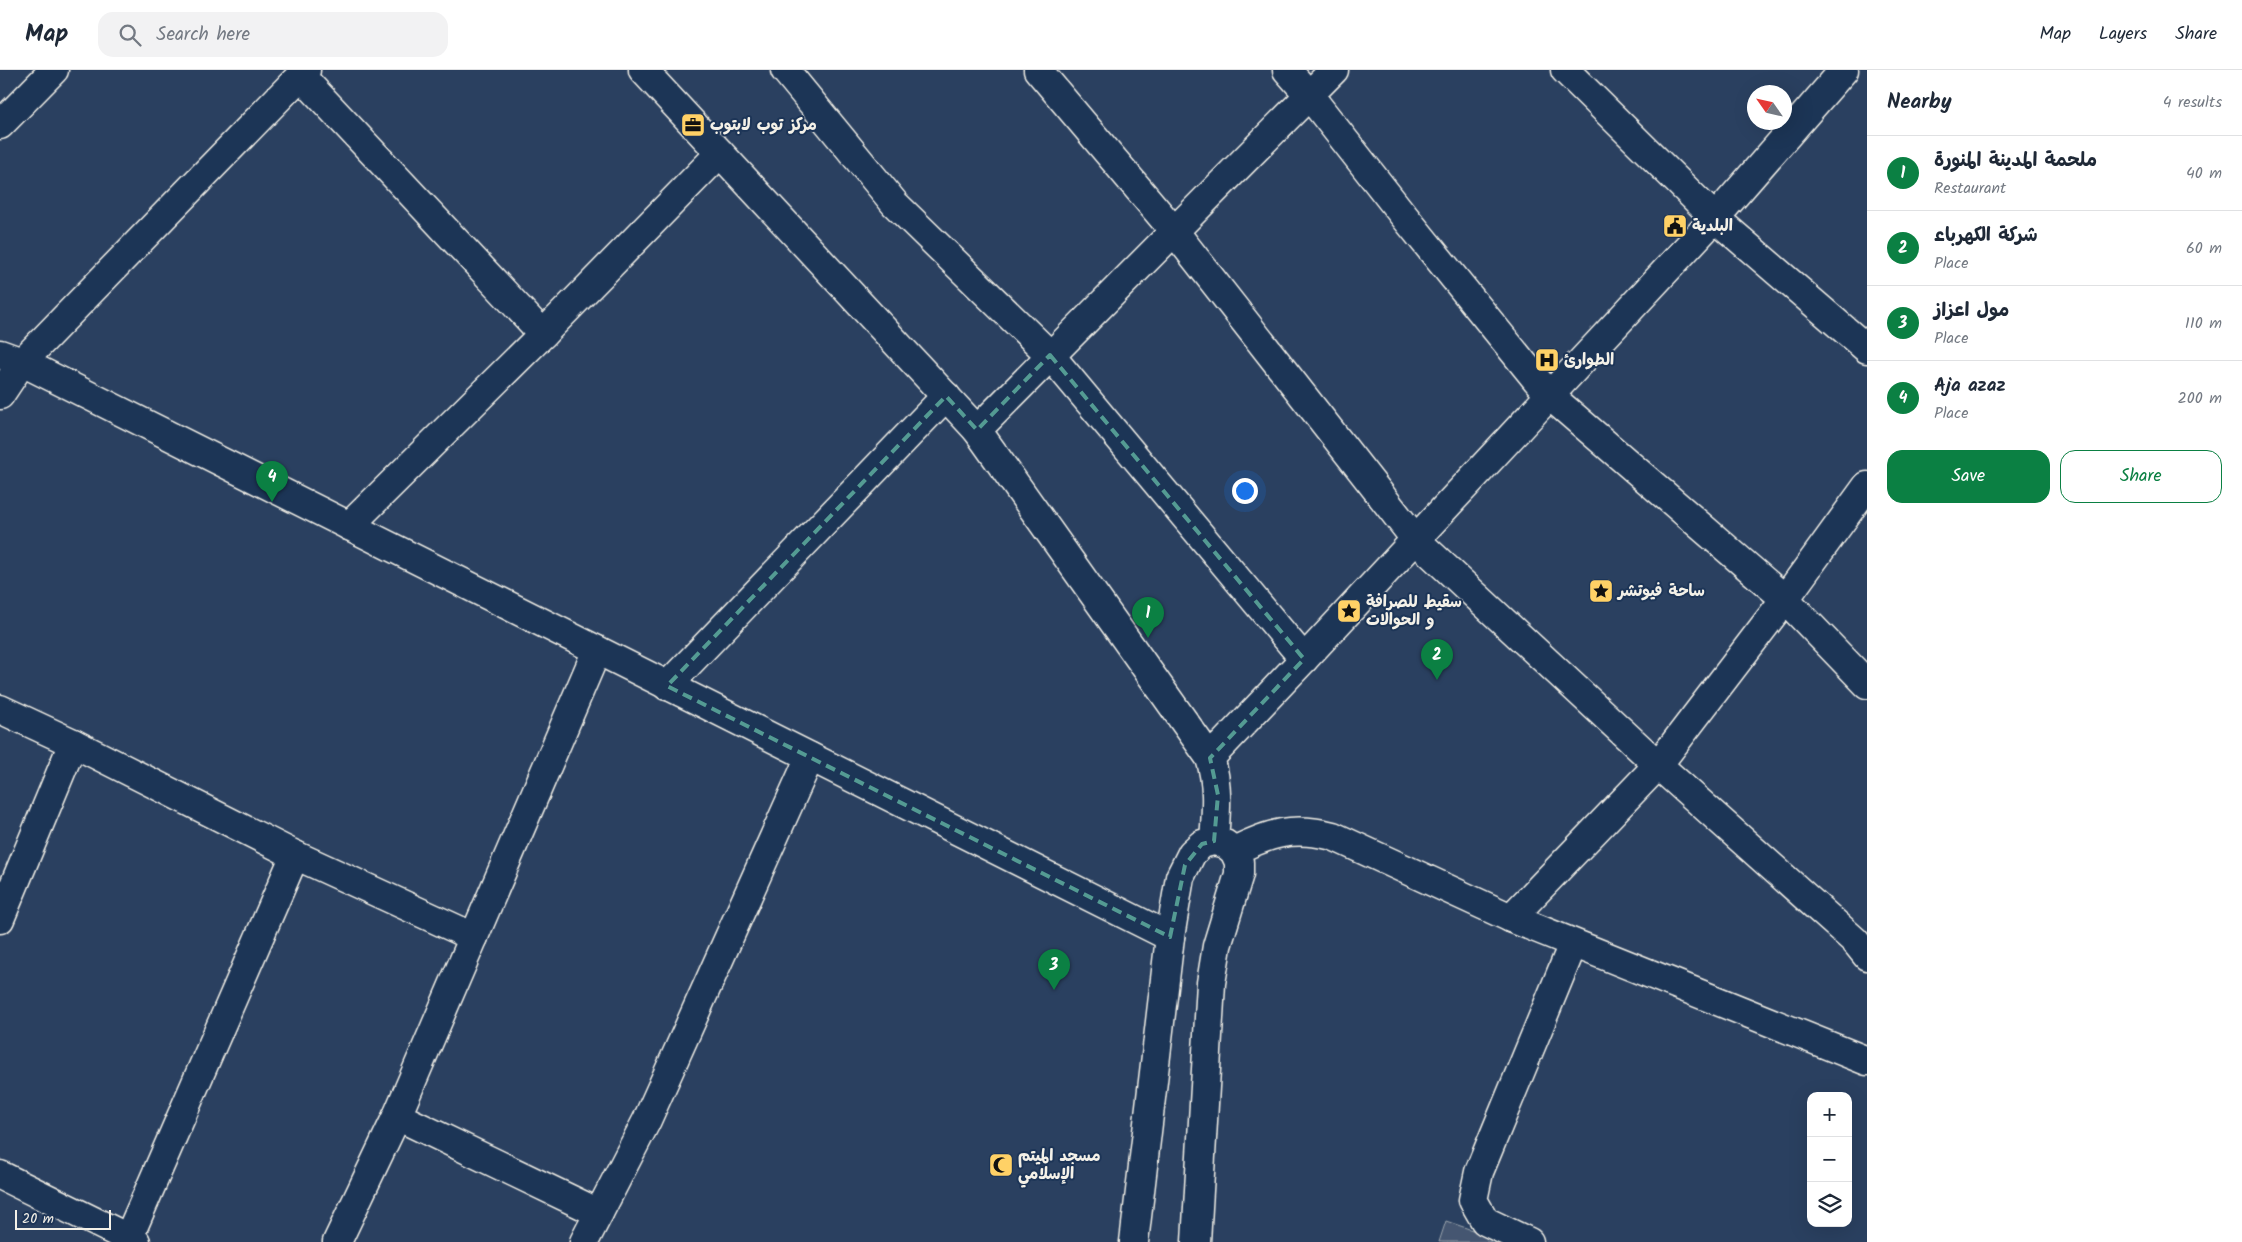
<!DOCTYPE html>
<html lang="en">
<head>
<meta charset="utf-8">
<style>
	body { margin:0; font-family:Kalam,"Playpen Sans Arabic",sans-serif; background:#f2f2f3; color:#1f2937 }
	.controls { position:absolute; right:15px; bottom:15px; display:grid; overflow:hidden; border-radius:10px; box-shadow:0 5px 20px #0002 }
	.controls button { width:45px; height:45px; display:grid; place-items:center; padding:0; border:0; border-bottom:1px solid #e0e1e3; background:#fff; color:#1f2937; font:25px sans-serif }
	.compass { position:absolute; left:1747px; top:15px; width:45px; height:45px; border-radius:50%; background:#fff; box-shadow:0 5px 20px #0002; rotate:304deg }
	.scale { position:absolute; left:15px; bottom:12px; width:96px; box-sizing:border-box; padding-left:5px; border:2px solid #f4f1e8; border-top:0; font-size:14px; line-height:18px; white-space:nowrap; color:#f4f1e8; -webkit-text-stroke:4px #1d3557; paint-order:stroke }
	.you { position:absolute; left:1244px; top:420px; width:18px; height:18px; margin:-12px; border:4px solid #fff; border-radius:50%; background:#1a73e8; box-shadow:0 0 0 8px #1a73e833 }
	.badge { display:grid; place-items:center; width:32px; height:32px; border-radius:50%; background:#0b8043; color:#fff; font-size:16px; font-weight:700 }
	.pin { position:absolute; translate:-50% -41px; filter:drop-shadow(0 1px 2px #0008) }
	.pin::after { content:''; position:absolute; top:26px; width:18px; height:15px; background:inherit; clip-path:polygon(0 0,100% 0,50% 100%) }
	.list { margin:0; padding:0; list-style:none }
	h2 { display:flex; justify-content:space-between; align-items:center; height:65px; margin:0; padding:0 20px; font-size:21px }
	h2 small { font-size:16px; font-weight:400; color:#747a83 }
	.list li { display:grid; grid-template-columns:32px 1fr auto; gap:15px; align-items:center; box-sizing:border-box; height:75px; padding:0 20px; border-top:1px solid #e0e1e3 }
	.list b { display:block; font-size:19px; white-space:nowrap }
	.list p { margin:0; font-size:16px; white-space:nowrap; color:#747a83 }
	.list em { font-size:16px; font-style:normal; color:#747a83 }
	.actions { display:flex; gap:10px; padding:15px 20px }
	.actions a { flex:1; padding:11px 0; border:1px solid #0b8043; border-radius:15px; text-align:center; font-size:18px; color:#0b8043 }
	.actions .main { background:#0b8043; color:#fff }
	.icon { flex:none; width:28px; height:28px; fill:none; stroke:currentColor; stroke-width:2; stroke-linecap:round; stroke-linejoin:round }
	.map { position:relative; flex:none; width:1867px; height:1172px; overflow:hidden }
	header { display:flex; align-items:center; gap:30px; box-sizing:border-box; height:70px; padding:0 25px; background:#fff; border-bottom:1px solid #e0e1e3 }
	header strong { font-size:24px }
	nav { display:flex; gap:28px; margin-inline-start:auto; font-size:18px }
	.search { width:350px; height:45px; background:#f2f2f3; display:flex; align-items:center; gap:12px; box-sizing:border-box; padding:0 18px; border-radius:15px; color:#747a83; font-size:19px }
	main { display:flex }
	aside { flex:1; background:#fff }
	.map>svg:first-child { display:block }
</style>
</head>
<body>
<header>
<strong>Map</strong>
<div class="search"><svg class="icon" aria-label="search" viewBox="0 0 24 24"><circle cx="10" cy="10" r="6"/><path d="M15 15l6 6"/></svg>Search here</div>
<nav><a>Map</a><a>Layers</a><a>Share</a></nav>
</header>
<main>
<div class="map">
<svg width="1867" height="1172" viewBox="0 0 1867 1172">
	<rect width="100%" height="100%" fill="#2a4060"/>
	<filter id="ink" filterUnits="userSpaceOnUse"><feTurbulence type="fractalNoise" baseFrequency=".02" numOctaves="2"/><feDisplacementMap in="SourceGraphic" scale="10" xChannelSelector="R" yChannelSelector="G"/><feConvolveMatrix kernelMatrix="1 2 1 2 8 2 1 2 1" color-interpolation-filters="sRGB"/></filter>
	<g filter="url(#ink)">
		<polygon fill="#445771" stroke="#9ca4ac" points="1446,1151 1507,1172 1439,1172"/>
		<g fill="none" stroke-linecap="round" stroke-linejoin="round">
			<defs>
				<g id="minor">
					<polyline points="785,0 895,134 1050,285 1304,589"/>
					<polyline points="1038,0 1174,161 1416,470 1658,695 1855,871 1867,886"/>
					<polyline points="1287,0 1309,25 1400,141 1549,325 1785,529 1867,614"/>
					<polyline points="1565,0 1715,148 1867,279"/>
					<polyline points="301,6 543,264"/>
					<polyline points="0,55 54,0"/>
					<polyline points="0,284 22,292 1170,867"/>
					<polyline points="0,325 22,292 306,0"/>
					<polyline points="977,360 1334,0"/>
					<polyline points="349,456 543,264 720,83"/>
					<polyline points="667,616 946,326"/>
					<polyline points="0,639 73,673 295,785 474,867"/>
					<path d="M1234 781C1270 763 1293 756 1333 766L1511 848 1867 991"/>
					<polyline points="1511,848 1658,695 1785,529 1867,416"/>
					<polyline points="0,849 73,673"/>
					<polyline points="397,1046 599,1143"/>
					<polyline points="0,1105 136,1172"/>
					<polyline points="128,1169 295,785"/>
					<polyline points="337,1172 397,1046 597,580"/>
					<polyline points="584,1172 647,1050 810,687"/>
					<polyline points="1529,1172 1485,1151 1473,1130 1479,1102 1573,874"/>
				</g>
				<polyline id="tertiary" points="1210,688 1304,589 1715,148 1844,0"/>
				<g id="primary">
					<path d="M643 0 977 360 1210 688C1219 716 1216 742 1214 771"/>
					<polyline points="1134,1172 1170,867 1180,807 1192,783 1202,774 1214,771 1225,774 1234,781 1239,792 1239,804 1217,876 1211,913 1196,1172"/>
				</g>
			</defs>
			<use href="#minor" stroke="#f4f1e8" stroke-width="31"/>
			<use href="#tertiary" stroke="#f4f1e8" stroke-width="31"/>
			<use href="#primary" stroke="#f4f1e8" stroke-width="31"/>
			<use href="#minor" stroke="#1d3557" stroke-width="28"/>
			<use href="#tertiary" stroke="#1d3557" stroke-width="28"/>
			<use href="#primary" stroke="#1d3557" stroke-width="28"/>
		</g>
	</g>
	<path fill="none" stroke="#549b93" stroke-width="4" stroke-dasharray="10 6" stroke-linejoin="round" d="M1050 285 1304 589 1210 688 1218 725 1214 771 1202 774 1185 795 1170 867 667 616 946 326 977 360Z"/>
	<defs>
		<symbol id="office-square" viewBox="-11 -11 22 22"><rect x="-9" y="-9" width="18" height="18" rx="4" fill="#ffd166" stroke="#1d3557"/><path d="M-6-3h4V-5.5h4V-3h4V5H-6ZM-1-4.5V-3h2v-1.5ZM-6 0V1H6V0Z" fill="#111"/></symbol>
		<symbol id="civic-square" viewBox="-11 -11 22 22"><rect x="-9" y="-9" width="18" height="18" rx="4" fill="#ffd166" stroke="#1d3557"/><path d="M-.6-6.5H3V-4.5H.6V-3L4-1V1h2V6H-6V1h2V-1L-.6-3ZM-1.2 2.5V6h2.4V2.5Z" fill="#111"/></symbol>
		<symbol id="hospital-square" viewBox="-11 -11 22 22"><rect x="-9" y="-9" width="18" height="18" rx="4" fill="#ffd166" stroke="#1d3557"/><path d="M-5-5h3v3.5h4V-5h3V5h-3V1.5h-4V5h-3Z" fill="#111"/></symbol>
		<symbol id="sight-square" viewBox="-11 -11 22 22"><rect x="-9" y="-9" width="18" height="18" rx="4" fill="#ffd166" stroke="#1d3557"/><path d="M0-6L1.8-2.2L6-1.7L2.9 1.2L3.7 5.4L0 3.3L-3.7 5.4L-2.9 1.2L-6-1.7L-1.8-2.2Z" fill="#111"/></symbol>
		<symbol id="mosque-square" viewBox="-11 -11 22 22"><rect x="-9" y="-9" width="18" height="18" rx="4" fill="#ffd166" stroke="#1d3557"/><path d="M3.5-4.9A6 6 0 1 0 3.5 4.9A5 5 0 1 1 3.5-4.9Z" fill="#111"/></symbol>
	</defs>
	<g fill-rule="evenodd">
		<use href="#office-square" x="679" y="41" width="28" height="28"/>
		<use href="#civic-square" x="1661" y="142" width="28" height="28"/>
		<use href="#hospital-square" x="1533" y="276" width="28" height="28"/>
		<use href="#sight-square" x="1587" y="507" width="28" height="28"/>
		<use href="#sight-square" x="1335" y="527" width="28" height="28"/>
		<use href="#mosque-square" x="987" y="1081" width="28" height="28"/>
	</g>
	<g text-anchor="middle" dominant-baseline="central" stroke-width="4" stroke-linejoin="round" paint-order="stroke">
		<g font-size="16" font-weight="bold" fill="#f4f1e8" stroke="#1d3557" text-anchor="start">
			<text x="710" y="55">مركز توب لابتوب</text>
			<text x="1692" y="156">البلدية</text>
			<text x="1564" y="290">الطوارئ</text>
			<text x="1618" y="521">ساحة فيوتشر</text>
			<text x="1366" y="532">سقيط للصرافة<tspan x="1366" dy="18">و الحوالات</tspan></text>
			<text x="1018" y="1086">مسجد الميتم<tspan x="1018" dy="18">الإسلامي</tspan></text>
		</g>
	</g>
</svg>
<div class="controls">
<button>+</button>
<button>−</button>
<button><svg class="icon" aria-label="layers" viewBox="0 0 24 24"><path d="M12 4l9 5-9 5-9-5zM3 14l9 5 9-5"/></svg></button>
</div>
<svg class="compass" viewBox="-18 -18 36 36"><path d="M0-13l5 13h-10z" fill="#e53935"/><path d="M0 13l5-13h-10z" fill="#747a83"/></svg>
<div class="scale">20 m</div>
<div class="you"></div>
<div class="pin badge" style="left:1148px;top:568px">1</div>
<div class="pin badge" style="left:1437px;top:610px">2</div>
<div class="pin badge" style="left:1054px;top:920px">3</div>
<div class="pin badge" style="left:272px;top:432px">4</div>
</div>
<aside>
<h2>Nearby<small>4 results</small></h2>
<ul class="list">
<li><span class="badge">1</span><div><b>ملحمة المدينة المنورة</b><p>Restaurant</p></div><em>40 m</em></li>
<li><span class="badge">2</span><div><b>شركة الكهرباء</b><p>Place</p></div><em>60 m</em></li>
<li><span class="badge">3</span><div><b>مول اعزاز</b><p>Place</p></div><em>110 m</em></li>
<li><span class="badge">4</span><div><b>Aja azaz</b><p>Place</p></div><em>200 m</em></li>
</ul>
<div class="actions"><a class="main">Save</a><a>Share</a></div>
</aside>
</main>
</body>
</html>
